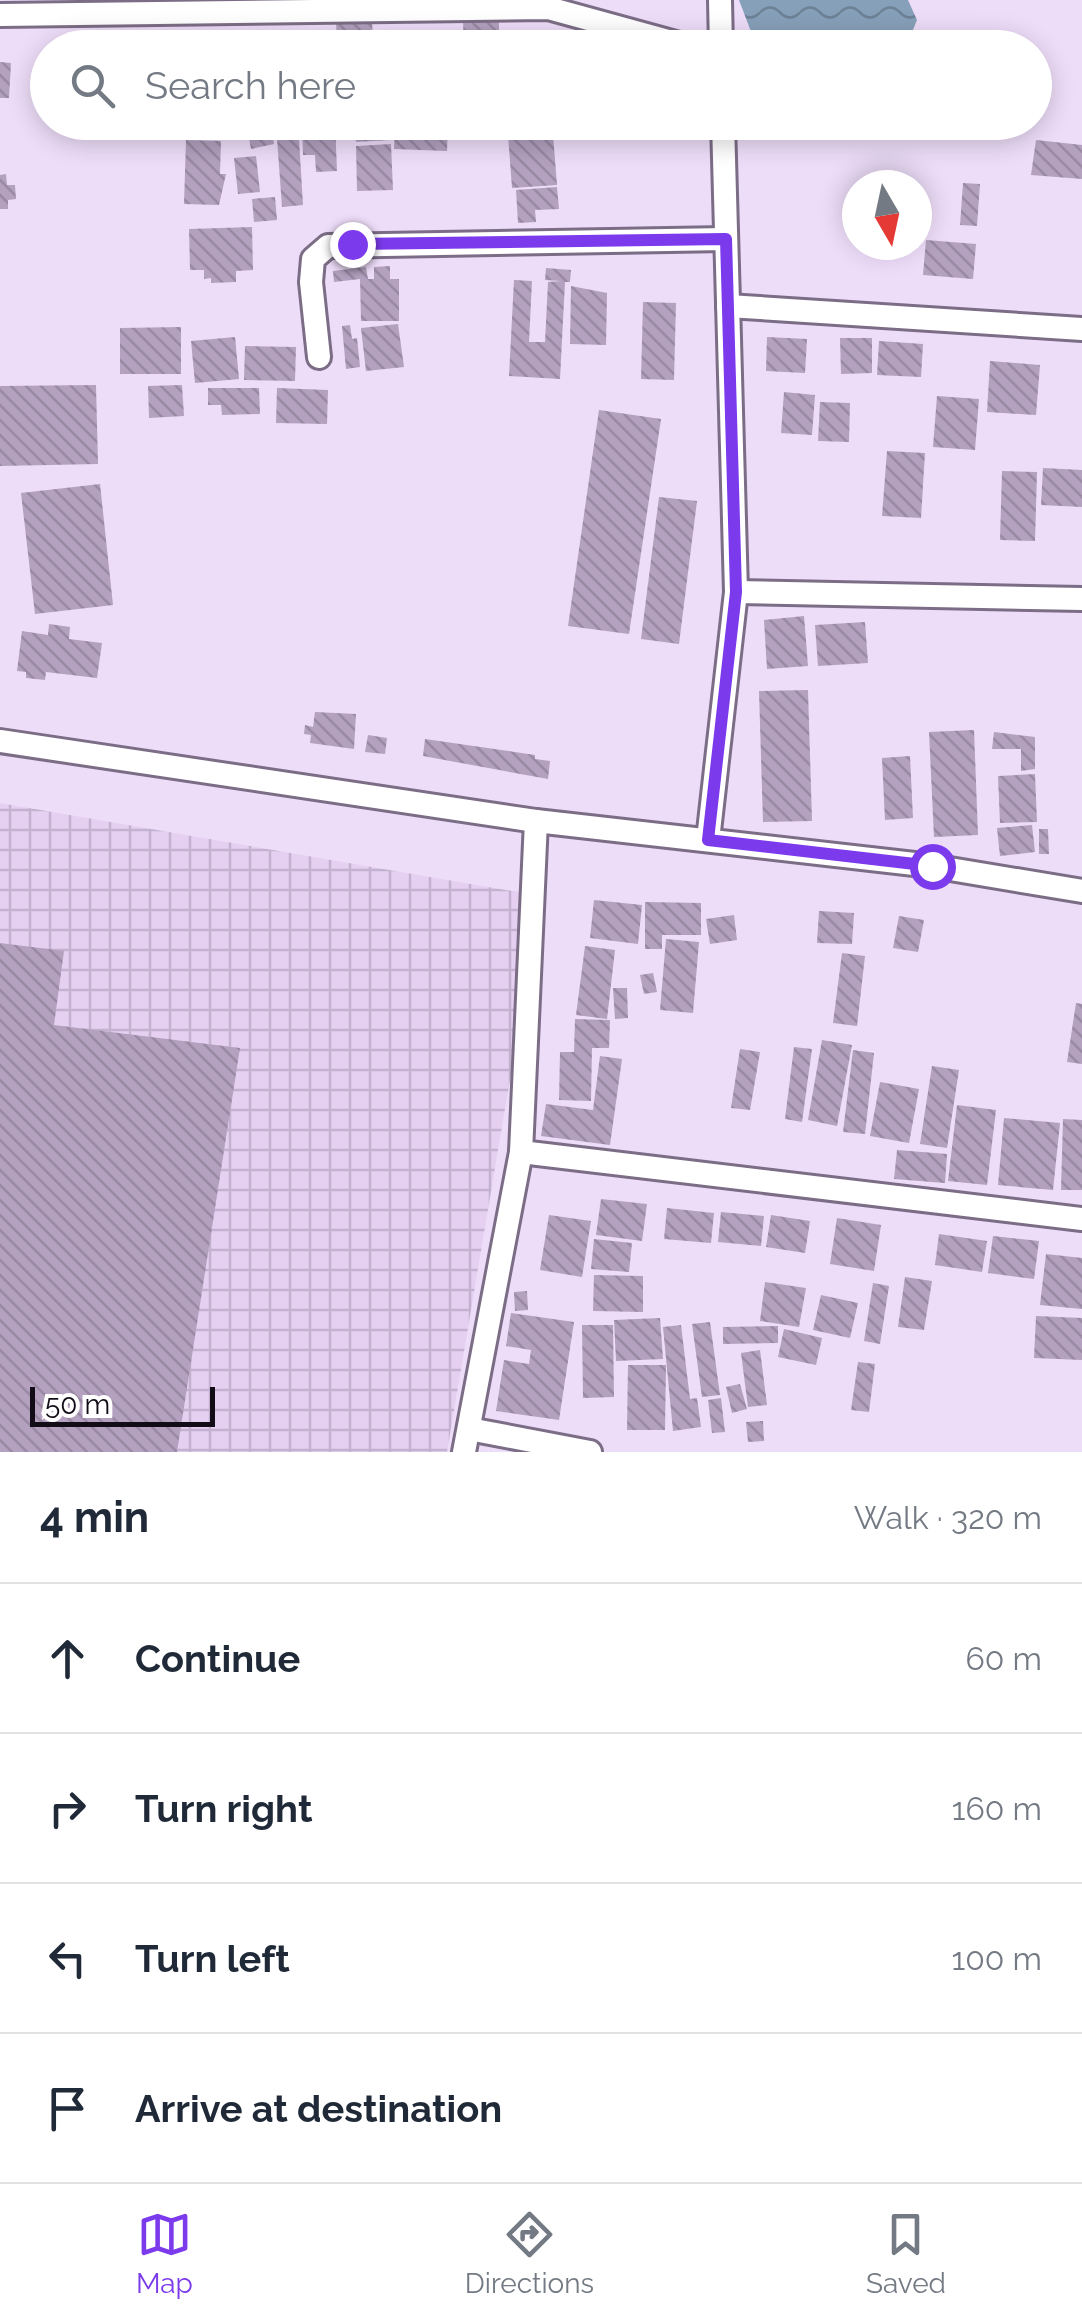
<!DOCTYPE html>
<html lang="en">
<head>
<meta charset="utf-8">
<style>
	body { margin:0; font-family:Raleway,sans-serif; background:#f2f2f3; color:#1f2937 }
	.compass { position:absolute; left:842px; top:170px; width:90px; height:90px; border-radius:50%; background:#fff; box-shadow:0 5px 25px #0003; rotate:171deg }
	.scale { position:absolute; left:30px; bottom:25px; width:185px; box-sizing:border-box; padding-left:10px; border:5px solid #120c16; border-top:0; font-size:28px; line-height:35px; white-space:nowrap; color:#120c16; -webkit-text-stroke:8px #fff; paint-order:stroke }
	.stop { position:absolute; width:30px; height:30px; margin:-22px; border:8px solid #7c3aed; border-radius:50%; background:#fff }
	.stop.end { background:#7c3aed; border-color:#fff; box-shadow:0 2px 10px #0008 }
	.list { margin:0; padding:0; list-style:none }
	h2 { display:flex; justify-content:space-between; align-items:center; height:130px; margin:0; padding:0 40px; font-size:42px }
	h2 small { font-size:32px; font-weight:400; color:#747a83 }
	.list li { display:grid; grid-template-columns:65px 1fr auto; gap:30px; align-items:center; box-sizing:border-box; height:150px; padding:0 40px; border-top:2px solid #e0e1e3 }
	.list b { display:block; font-size:38px; white-space:nowrap }
	.list em { font-size:32px; font-style:normal; color:#747a83 }
	.icon { flex:none; width:55px; height:55px; fill:none; stroke:currentColor; stroke-width:2; stroke-linecap:round; stroke-linejoin:round }
	.map { position:relative; flex:none; width:1082px; height:1452px; overflow:hidden }
	.search { position:absolute; background:#fff; box-shadow:0 5px 25px #0003; left:30px; right:30px; top:30px; height:110px; display:flex; align-items:center; gap:25px; box-sizing:border-box; padding:0 35px; border-radius:55px; color:#747a83; font-size:38px }
	.sheet { height:730px; background:#fff }
	nav { display:flex; justify-content:space-around; align-items:center; box-sizing:border-box; height:140px; border-top:2px solid #e0e1e3; background:#fff; font-size:28px; color:#747a83 }
	nav a { display:grid; justify-items:center; gap:5px }
	nav .on { color:#7c3aed }
	.map>svg:first-child { display:block }
</style>
</head>
<body>
<div class="map">
<svg width="1082" height="1452" viewBox="0 0 1082 1452">
	<defs>
		<pattern id="industrial-grid" width="8" height="8" patternUnits="userSpaceOnUse" patternTransform="scale(2.5)"><rect width="8" height="8" fill="#e5d0f2"/><path d="M0 4h8M4 0v8" fill="none" stroke="#c3b1cf"/></pattern>
		<pattern id="water-waves" width="16" height="10" patternUnits="userSpaceOnUse" patternTransform="scale(2.5)"><rect width="16" height="10" fill="#87a0b9"/><path d="M0 5q4-4 8 0t8 0" fill="none" stroke="#6d8195"/></pattern>
		<pattern id="building-back-hatch" width="6" height="6" patternUnits="userSpaceOnUse" patternTransform="scale(2.5)"><rect width="6" height="6" fill="#b3a1bf"/><path d="M-1 5l2 2M0 0l6 6M5-1l2 2" fill="none" stroke="#9989a3"/></pattern>
	</defs>
	<rect width="100%" height="100%" fill="#eeddf9"/>
	<polygon fill="url(#industrial-grid)" points="0,803 541,896 447,1452 0,1452"/>
	<polygon fill="url(#water-waves)" points="739,0 908,0 917,20 906,47 764,47 750,29"/>
	<g fill="url(#building-back-hatch)">
		<polygon points="372,18 373,48 337,48 336,20"/>
		<polygon points="463,20 499,20 499,48 464,48"/>
		<polygon points="0,62 11,63 9,98 0,98"/>
		<rect x="130" y="122" width="52" height="16"/>
		<polygon points="270,122 274,144 251,149 247,127"/>
		<polygon points="335,122 337,171 316,172 315,155 303,155 302,124"/>
		<polygon points="355,122 389,122 390,140 356,142"/>
		<polygon points="395,122 448,122 447,151 394,149"/>
		<polygon points="507,122 552,122 557,185 512,188"/>
		<polygon points="629,122 674,122 675,134 630,135"/>
		<polygon points="965,122 991,122 989,129"/>
		<polygon points="298,123 303,205 282,207 276,125"/>
		<polygon points="186,140 221,141 220,174 226,174 219,205 184,204"/>
		<polygon points="1036,140 1082,145 1082,179 1031,175"/>
		<polygon points="391,144 393,190 357,191 356,146"/>
		<polygon points="256,156 260,192 238,194 234,158"/>
		<polygon points="6,174 7,185 15,185 16,199 8,200 8,209 0,209 0,175"/>
		<polygon points="963,183 980,184 977,226 960,225"/>
		<polygon points="557,187 559,209 535,210 536,222 518,223 516,190"/>
		<polygon points="275,197 277,220 254,222 252,199"/>
		<polygon points="252,227 253,270 236,271 236,282 211,283 211,278 204,279 204,270 190,270 189,229"/>
		<polygon points="926,240 976,244 973,279 923,275"/>
		<polygon points="390,266 390,279 399,279 399,321 361,321 360,279 334,282 333,271 366,267 368,279 374,279 374,267"/>
		<polygon points="546,268 571,270 570,282 565,282 560,379 509,376 514,280 532,281 529,342 545,342 548,282 561,281 545,280"/>
		<polygon points="571,286 607,293 606,345 570,344"/>
		<polygon points="643,302 676,303 674,380 641,379"/>
		<polygon points="398,324 404,367 366,371 361,328"/>
		<polygon points="350,325 352,339 357,338 360,367 346,369 342,326"/>
		<polygon points="181,327 181,374 120,374 120,328"/>
		<polygon points="235,337 239,379 195,383 191,341"/>
		<polygon points="767,337 807,339 805,373 766,371"/>
		<polygon points="840,338 872,338 872,373 841,374"/>
		<polygon points="879,341 923,344 921,377 877,375"/>
		<polygon points="245,346 296,347 295,381 244,380"/>
		<polygon points="990,361 1040,365 1036,415 987,412"/>
		<polygon points="96,385 98,464 0,466 0,386"/>
		<polygon points="182,385 184,416 149,418 148,386"/>
		<polygon points="208,388 259,388 260,414 222,415 221,405 208,405"/>
		<polygon points="277,388 328,390 327,424 276,423"/>
		<polygon points="784,392 815,395 812,435 781,433"/>
		<polygon points="937,396 979,399 975,450 933,447"/>
		<polygon points="820,402 850,403 849,442 818,441"/>
		<polygon points="599,410 661,419 629,634 568,626"/>
		<polygon points="887,451 925,453 921,518 882,516"/>
		<polygon points="1043,468 1082,470 1082,507 1041,505"/>
		<polygon points="1002,471 1037,472 1035,541 1000,540"/>
		<polygon points="100,484 113,605 35,614 21,493"/>
		<polygon points="659,497 697,501 679,644 641,639"/>
		<polygon points="804,616 808,666 767,669 764,620"/>
		<polygon points="865,622 868,663 818,666 815,625"/>
		<polygon points="49,624 70,627 69,639 102,643 97,678 46,672 45,680 26,678 26,672 17,671 22,631 48,635"/>
		<polygon points="808,690 812,821 763,822 759,691"/>
		<polygon points="315,712 356,714 354,749 310,743 311,735 304,734 305,725 313,727"/>
		<polygon points="974,730 978,835 934,837 929,732"/>
		<polygon points="994,732 1035,737 1035,769 1021,771 1021,749 992,749"/>
		<polygon points="368,735 387,738 385,754 365,752"/>
		<polygon points="425,739 535,755 535,759 550,761 548,779 423,756"/>
		<polygon points="910,756 913,818 885,820 882,758"/>
		<polygon points="1035,774 1037,822 1000,823 998,776"/>
		<polygon points="1032,825 1035,852 1000,856 997,828"/>
		<polygon points="1039,829 1048,829 1049,854 1039,854"/>
		<polygon points="594,900 642,905 638,944 590,938"/>
		<polygon points="645,902 701,903 701,935 662,935 662,949 645,949"/>
		<polygon points="819,911 854,913 852,944 817,943"/>
		<polygon points="734,915 737,940 710,944 706,919"/>
		<polygon points="899,916 924,920 918,952 893,948"/>
		<polygon points="666,939 699,942 693,1013 660,1010"/>
		<polygon points="0,943 64,951 54,1025 240,1048 177,1452 0,1452"/>
		<polygon points="585,946 615,950 607,1019 576,1015"/>
		<polygon points="842,953 865,956 857,1026 833,1023"/>
		<polygon points="653,973 657,992 644,994 640,975"/>
		<polygon points="613,988 627,988 628,1018 615,1019"/>
		<polygon points="1076,1003 1082,1004 1082,1064 1067,1062"/>
		<polygon points="575,1019 610,1020 609,1048 592,1048 591,1101 559,1100 560,1052 574,1052"/>
		<polygon points="822,1040 852,1045 837,1126 808,1120"/>
		<polygon points="794,1047 812,1049 802,1122 785,1119"/>
		<polygon points="740,1049 760,1052 750,1110 731,1108"/>
		<polygon points="853,1050 874,1053 865,1134 843,1132"/>
		<polygon points="600,1056 622,1059 610,1145 541,1136 546,1104 593,1110"/>
		<polygon points="932,1066 959,1070 947,1148 920,1144"/>
		<polygon points="880,1082 919,1089 909,1143 870,1136"/>
		<polygon points="957,1105 996,1110 987,1185 948,1181"/>
		<polygon points="1004,1118 1060,1123 1053,1190 998,1185"/>
		<polygon points="1063,1119 1082,1120 1082,1190 1061,1190"/>
		<polygon points="897,1150 947,1154 945,1183 894,1179"/>
		<polygon points="601,1199 647,1204 642,1241 596,1235"/>
		<polygon points="667,1208 714,1213 711,1243 664,1239"/>
		<polygon points="721,1212 764,1216 761,1246 718,1242"/>
		<polygon points="549,1215 591,1221 582,1277 540,1270"/>
		<polygon points="771,1215 810,1221 805,1253 766,1247"/>
		<polygon points="837,1218 881,1225 874,1271 830,1264"/>
		<polygon points="939,1234 987,1241 982,1272 935,1265"/>
		<polygon points="993,1236 1039,1241 1034,1279 988,1273"/>
		<polygon points="594,1239 632,1243 629,1272 591,1269"/>
		<polygon points="1046,1254 1082,1258 1082,1309 1040,1305"/>
		<polygon points="594,1275 643,1276 643,1312 593,1311"/>
		<polygon points="905,1277 932,1281 924,1330 898,1327"/>
		<polygon points="765,1282 806,1288 799,1327 760,1321"/>
		<polygon points="873,1283 889,1286 880,1344 864,1341"/>
		<polygon points="527,1291 528,1310 515,1311 514,1292"/>
		<polygon points="821,1295 858,1303 850,1338 813,1330"/>
		<polygon points="511,1313 574,1322 559,1420 496,1411 504,1360 529,1364 531,1350 506,1346"/>
		<polygon points="1036,1316 1082,1318 1082,1360 1034,1358"/>
		<polygon points="660,1318 663,1359 616,1361 614,1320"/>
		<polygon points="710,1322 720,1395 702,1397 692,1324"/>
		<polygon points="582,1325 613,1325 614,1397 583,1398"/>
		<polygon points="681,1325 690,1399 697,1398 701,1427 673,1431 663,1327"/>
		<polygon points="778,1326 778,1343 723,1344 723,1327"/>
		<polygon points="784,1329 822,1338 816,1365 778,1357"/>
		<polygon points="760,1350 767,1405 748,1407 741,1353"/>
		<polygon points="858,1362 875,1364 869,1412 851,1410"/>
		<polygon points="628,1365 666,1365 665,1430 627,1430"/>
		<polygon points="740,1384 747,1409 732,1413 726,1387"/>
		<polygon points="721,1398 725,1432 712,1433 708,1400"/>
		<polygon points="763,1421 764,1441 748,1442 746,1422"/>
	</g>
	<g fill="none" stroke-linecap="round" stroke-linejoin="round">
		<defs>
			<g id="minor">
				<polyline points="720,0 721,48"/>
				<polyline points="0,15 548,8 694,48"/>
				<polyline points="728,306 1082,329"/>
				<polyline points="319,357 311,282 313,259 328,246 726,239"/>
				<polyline points="736,592 1082,599"/>
				<polyline points="0,741 536,821 932,866 1082,891"/>
				<polyline points="708,840 736,592 723,122"/>
				<polyline points="521,1152 1082,1219"/>
				<polyline points="469,1429 590,1452"/>
				<polyline points="464,1452 521,1152 536,821"/>
			</g>
		</defs>
		<use href="#minor" stroke="#7c6d86" stroke-width="28"/>
		<use href="#minor" stroke="#fff" stroke-width="22"/>
	</g>
	<g fill="none" stroke-linecap="round" stroke-linejoin="round">
		<polyline stroke="#7c3aed" stroke-width="12" points="352,244 726,239 736,592 708,840 932,866"/>
	</g>
</svg>
<svg class="compass" viewBox="-18 -18 36 36"><path d="M0-13l5 13h-10z" fill="#e53935"/><path d="M0 13l5-13h-10z" fill="#747a83"/></svg>
<div class="scale">50 m</div>
<div class="stop" style="left:932px;top:866px"></div>
<div class="stop end" style="left:352px;top:244px"></div>
<div class="search"><svg class="icon" aria-label="search" viewBox="0 0 24 24"><circle cx="10" cy="10" r="6"/><path d="M15 15l6 6"/></svg>Search here</div>
</div>
<section class="sheet">
<h2>4 min<small>Walk · 320 m</small></h2>
<ul class="list">
<li><svg class="icon" aria-label="ahead" viewBox="0 0 24 24"><path d="M12 20V5M6 11l6-6 6 6"/></svg><div><b>Continue</b></div><em>60 m</em></li>
<li><svg class="icon" aria-label="right" viewBox="0 0 24 24"><path d="M7 20v-9h11M14 6l5 5-5 5"/></svg><div><b>Turn right</b></div><em>160 m</em></li>
<li><svg class="icon" aria-label="left" viewBox="0 0 24 24"><path d="M17 20v-9H6M10 6l-5 5 5 5"/></svg><div><b>Turn left</b></div><em>100 m</em></li>
<li><svg class="icon" aria-label="arrive" viewBox="0 0 24 24"><path d="M6 21V4h12l-3 4 3 4H6"/></svg><div><b>Arrive at destination</b></div></li>
</ul>
</section>
<nav>
<a class="on"><svg class="icon" aria-label="map" viewBox="0 0 24 24"><path d="M3 6l6-2 6 2 6-2v14l-6 2-6-2-6 2zM9 4v14M15 6v14"/></svg>Map</a>
<a><svg class="icon" aria-label="directions" viewBox="0 0 24 24"><path d="M12 3l9 9-9 9-9-9zM9 14v-3h6M13 9l2 2-2 2"/></svg>Directions</a>
<a><svg class="icon" aria-label="saved" viewBox="0 0 24 24"><path d="M7 4h10v16l-5-4-5 4z"/></svg>Saved</a>
</nav>
</body>
</html>
